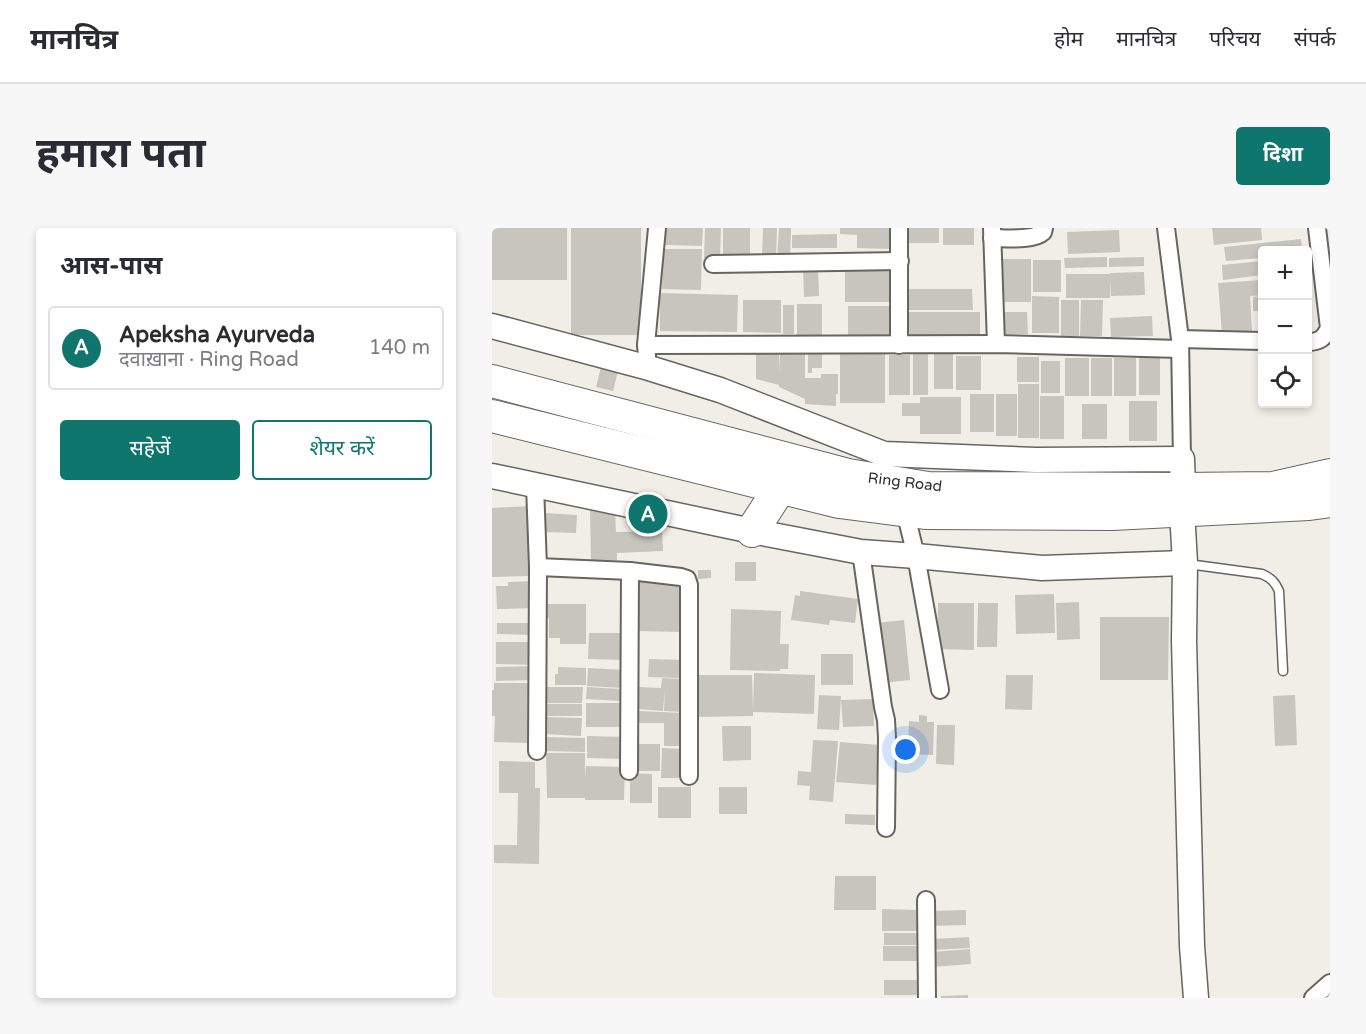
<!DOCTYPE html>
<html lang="hi">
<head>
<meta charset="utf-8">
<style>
	body { margin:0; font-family:"Varela Round","Noto Sans Devanagari",sans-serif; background:#f7f7f7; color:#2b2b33 }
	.controls { position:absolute; right:18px; top:18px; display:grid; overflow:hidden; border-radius:6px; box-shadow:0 3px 9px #0003 }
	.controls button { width:54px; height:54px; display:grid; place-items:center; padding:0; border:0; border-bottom:2px solid #e1e1e2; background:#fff; color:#2b2b33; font:30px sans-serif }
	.you { position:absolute; left:414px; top:522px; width:21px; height:21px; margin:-15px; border:4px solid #fff; border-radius:50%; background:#1a73e8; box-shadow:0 0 0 9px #1a73e833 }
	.badge { display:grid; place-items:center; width:39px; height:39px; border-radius:50%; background:#0f766e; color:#fff; font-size:20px; font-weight:700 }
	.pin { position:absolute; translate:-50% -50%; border:3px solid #fff; box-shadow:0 2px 6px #0006 }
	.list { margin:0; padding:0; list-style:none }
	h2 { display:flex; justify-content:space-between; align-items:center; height:78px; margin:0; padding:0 24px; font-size:26px }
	h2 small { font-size:20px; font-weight:400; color:#7c7c81 }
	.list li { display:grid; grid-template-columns:39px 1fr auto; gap:18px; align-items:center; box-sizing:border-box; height:84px; margin:0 12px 12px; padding:0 12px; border:2px solid #e1e1e2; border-radius:6px }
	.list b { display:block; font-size:22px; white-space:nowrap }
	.list p { margin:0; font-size:20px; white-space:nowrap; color:#7c7c81 }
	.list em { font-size:20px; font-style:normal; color:#7c7c81 }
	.actions { display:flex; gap:12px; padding:18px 24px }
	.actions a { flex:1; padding:14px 0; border:2px solid #0f766e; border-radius:6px; text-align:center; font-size:21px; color:#0f766e }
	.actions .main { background:#0f766e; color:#fff }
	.icon { flex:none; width:33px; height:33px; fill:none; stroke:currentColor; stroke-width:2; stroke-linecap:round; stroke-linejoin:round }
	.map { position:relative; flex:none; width:838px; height:770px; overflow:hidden; border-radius:6px }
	header { display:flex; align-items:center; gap:36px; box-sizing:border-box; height:84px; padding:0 30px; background:#fff; border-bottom:2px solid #e1e1e2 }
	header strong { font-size:28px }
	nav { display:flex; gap:33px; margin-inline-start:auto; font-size:21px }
	.intro { display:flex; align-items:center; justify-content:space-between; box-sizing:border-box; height:144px; padding:0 36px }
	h1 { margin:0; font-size:42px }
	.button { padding:15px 27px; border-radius:6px; background:#0f766e; color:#fff; font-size:21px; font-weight:700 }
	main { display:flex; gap:36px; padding:0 36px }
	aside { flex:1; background:#fff; border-radius:6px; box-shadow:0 3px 9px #0003 }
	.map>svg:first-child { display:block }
</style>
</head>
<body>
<header>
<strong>मानचित्र</strong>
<nav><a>होम</a><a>मानचित्र</a><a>परिचय</a><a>संपर्क</a></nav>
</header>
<div class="intro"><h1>हमारा पता</h1><a class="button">दिशा</a></div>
<main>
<aside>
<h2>आस-पास<small></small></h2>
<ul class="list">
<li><span class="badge">A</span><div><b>Apeksha Ayurveda</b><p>दवाख़ाना · Ring Road</p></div><em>140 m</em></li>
</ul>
<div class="actions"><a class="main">सहेजें</a><a>शेयर करें</a></div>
</aside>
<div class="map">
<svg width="838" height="770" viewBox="0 0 838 770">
	<rect width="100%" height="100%" fill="#f1eee7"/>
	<g fill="#c8c5be">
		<rect x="0" y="0" width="75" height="52"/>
		<rect x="79" y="0" width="70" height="107"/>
		<polygon points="174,0 211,0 210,18 173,17"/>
		<polygon points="213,0 229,0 228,31 212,30"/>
		<polygon points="231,0 258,0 258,33 231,30"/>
		<polygon points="271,0 285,0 284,30 270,30"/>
		<polygon points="287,0 299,0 298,32 285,32"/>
		<polygon points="348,0 399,0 399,21 365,20 365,7 348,6"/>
		<rect x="414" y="0" width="33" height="15"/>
		<rect x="451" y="0" width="31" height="17"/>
		<polygon points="720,0 769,0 770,12 722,17"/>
		<polygon points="627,2 628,24 576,26 575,4"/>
		<polygon points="345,6 345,20 300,20 300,7"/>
		<polygon points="809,11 810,22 770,22 770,30 734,33 732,19"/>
		<polygon points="171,21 210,21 209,62 170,61"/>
		<polygon points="825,27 827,44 816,45 816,28"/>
		<polygon points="615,29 615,39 573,40 572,30"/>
		<polygon points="652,29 652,38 617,39 617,30"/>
		<rect x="511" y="31" width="28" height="43"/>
		<rect x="541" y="32" width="28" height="32"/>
		<polygon points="770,33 770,47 731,52 730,37"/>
		<polygon points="311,38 326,38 327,68 312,69"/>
		<polygon points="353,42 397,43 397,74 353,74"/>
		<polygon points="652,44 653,67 619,68 618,50 618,70 574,70 574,46 618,46 618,45"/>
		<polygon points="770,52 770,67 758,68 760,104 730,106 726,55"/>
		<polygon points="411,61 480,61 481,82 411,82"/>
		<polygon points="168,65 246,67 245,104 168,103"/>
		<polygon points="540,68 567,69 567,105 540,105"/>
		<polygon points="770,68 770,83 761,83 761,69"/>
		<polygon points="251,72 289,72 289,105 251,104"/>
		<rect x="569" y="72" width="18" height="36"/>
		<polygon points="589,72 611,72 610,108 588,108"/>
		<rect x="305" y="76" width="25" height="35"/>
		<rect x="291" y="77" width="11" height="29"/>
		<rect x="356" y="78" width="44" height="32"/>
		<rect x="413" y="84" width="75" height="25"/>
		<polygon points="510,84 535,84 536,106 511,106"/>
		<polygon points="660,88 661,108 619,109 618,90"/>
		<rect x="442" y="123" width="19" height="38"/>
		<polygon points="316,124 330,125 330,140 320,140 320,145 316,145"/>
		<polygon points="264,125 287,125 287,144 288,125 313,125 313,150 329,150 329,146 346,146 346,166 344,166 344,178 313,176 313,171 287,159 287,157 264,151"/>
		<rect x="421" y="125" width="15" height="42"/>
		<rect x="348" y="126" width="45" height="49"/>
		<rect x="397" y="127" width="21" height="40"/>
		<rect x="464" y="128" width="25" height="34"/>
		<rect x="525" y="129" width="22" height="25"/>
		<rect x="573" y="130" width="24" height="38"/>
		<rect x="599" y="130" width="21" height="38"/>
		<rect x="622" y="130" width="22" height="38"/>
		<rect x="647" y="130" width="21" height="37"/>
		<rect x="549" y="133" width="19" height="32"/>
		<polygon points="110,135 127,139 121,163 104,159"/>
		<rect x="526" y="156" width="21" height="54"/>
		<rect x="478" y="166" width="24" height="38"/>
		<rect x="504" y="166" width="21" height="42"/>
		<rect x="548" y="168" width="24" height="43"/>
		<polygon points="428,169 469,169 469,206 428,206 428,188 410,188 410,175 428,175"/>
		<rect x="637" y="173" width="28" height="40"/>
		<rect x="590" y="176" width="25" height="35"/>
		<polygon points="38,278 40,348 0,349 0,280"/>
		<polygon points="123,281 124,304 170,303 171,323 125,325 125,332 99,332 98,282"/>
		<polygon points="52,285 85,287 84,305 51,304"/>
		<rect x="243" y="334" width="21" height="19"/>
		<polygon points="206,342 219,342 219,350 206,351"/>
		<polygon points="146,352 190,355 190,404 144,403"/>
		<polygon points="42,353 43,380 5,381 4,358 16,358 16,354"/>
		<polygon points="308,363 366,371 363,395 338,392 337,397 299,392 303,367 308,368"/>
		<polygon points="562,366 563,405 524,406 523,367"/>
		<polygon points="587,374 588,411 565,412 564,375"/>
		<polygon points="446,375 482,375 482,422 445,421"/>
		<polygon points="486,375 506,375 505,419 485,419"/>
		<polygon points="53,376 94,376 94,416 68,416 68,410 57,410 57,390 53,390"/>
		<polygon points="239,381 289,383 288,416 297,416 296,441 288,441 288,443 238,442"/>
		<polygon points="608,389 677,389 676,452 608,452"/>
		<polygon points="412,392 418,452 390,455 384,395"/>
		<polygon points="5,395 41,395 41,407 5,406"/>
		<polygon points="97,405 132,405 131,432 96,431"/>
		<polygon points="4,414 43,414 42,437 4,436"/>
		<rect x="329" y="426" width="32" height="31"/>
		<polygon points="157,431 191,432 190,450 156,449"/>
		<polygon points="43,438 41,452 4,453 4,439"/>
		<polygon points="66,439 94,440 94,457 63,457 63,446 66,446"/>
		<polygon points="96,440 133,442 132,460 95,458"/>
		<polygon points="262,445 323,447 322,486 261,484 261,488 204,489 203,447 260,447 261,482"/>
		<polygon points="514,447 541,447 540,482 513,481"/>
		<polygon points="170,450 190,451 189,484 172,483 173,460 171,483 146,481 147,459 169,460"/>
		<polygon points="2,455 38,455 38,515 2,514 3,488 0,488 0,462 2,462"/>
		<polygon points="52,459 91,459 90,475 52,475"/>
		<polygon points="95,459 129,461 128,473 94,471"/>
		<polygon points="327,467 349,468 347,502 325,501"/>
		<polygon points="803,467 805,517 783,518 781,468"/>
		<polygon points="381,471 382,498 351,499 349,472"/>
		<rect x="94" y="475" width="39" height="24"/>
		<rect x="52" y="476" width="38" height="12"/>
		<polygon points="147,483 190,485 190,518 172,518 172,495 147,495"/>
		<polygon points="427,487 435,488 435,494 442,494 441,527 416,526 417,493 427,494"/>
		<polygon points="52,489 90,490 89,508 51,506"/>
		<polygon points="445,497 463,497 462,537 444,536"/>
		<polygon points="230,498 259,498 259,532 231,533"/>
		<polygon points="95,508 134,509 133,531 95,530 95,525 97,525 95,524"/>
		<polygon points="55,509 93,510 93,524 54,523"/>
		<polygon points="321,512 346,513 341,574 317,572 318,558 305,557 306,543 319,544"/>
		<polygon points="348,514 388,517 384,557 344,554"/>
		<rect x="143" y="516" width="25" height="27"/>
		<polygon points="170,520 191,521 189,550 169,550"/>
		<polygon points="54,525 93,525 93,550 94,538 133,539 132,572 93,572 93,570 55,570"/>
		<polygon points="7,533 43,534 43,560 48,560 47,636 2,635 2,617 25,617 26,565 7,565"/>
		<polygon points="138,545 160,546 160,575 138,575"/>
		<rect x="166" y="559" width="33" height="31"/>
		<rect x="227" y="559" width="28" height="27"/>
		<polygon points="353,586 383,587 383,597 353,596"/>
		<polygon points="343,648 384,648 384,682 342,682"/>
		<polygon points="390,681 426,682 426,703 390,703"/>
		<polygon points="474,682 474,697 436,698 436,683"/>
		<rect x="392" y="705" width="35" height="12"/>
		<polygon points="477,709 478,720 440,722 439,711"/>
		<rect x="391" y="718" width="36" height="15"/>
		<polygon points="478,721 479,736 440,739 439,724"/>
		<rect x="392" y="752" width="43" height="15"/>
		<polygon points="476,767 476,770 449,770 449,768"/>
	</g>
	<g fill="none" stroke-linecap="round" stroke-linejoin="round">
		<defs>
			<path id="lane" d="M696 336 770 346C779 350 783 354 787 363L791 443"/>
			<g id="street">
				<polyline points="500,0 504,116"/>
				<polyline points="674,0 688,111 690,231"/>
				<path d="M500 10C514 10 541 13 551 4L552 0"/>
				<polyline points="221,36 408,33"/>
				<polyline points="688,111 770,113"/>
				<path d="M816 114C828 114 832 110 837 100L825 0"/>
				<polyline points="154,117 504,116 688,121"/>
				<polyline points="407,117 407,0"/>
				<polyline points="155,128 154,117 165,0"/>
				<polyline points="43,257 46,339 45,523"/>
				<polyline points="413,283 424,328 448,462"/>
				<polyline points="369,324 391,479 394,492 395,510 394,600"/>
				<polyline points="46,339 138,343 189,349 195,351 197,357 197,548"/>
				<polyline points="137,543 138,343"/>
				<polyline points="434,672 435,770"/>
				<polyline points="821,770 838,755"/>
			</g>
			<g id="secondary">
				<polyline points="0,98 157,140 228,162 392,226 543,232 690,231 691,261 690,283 693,335 692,413 700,718 704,770"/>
				<polyline points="0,248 260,303 369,324 424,328 550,340 693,335"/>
			</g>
			<g id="highway">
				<polyline points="0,153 356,247 436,260 691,261 781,260 838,247"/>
				<polyline points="0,188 347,274 433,285 620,286 817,276 838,273"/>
				<polyline points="260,303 288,260"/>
			</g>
		</defs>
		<use href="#lane" stroke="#68655e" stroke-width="11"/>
		<use href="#street" stroke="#68655e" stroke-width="20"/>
		<use href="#secondary" stroke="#68655e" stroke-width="27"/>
		<use href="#highway" stroke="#68655e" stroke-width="34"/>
		<use href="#lane" stroke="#fff" stroke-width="8"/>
		<use href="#street" stroke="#fff" stroke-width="16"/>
		<use href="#secondary" stroke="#fff" stroke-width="24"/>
		<use href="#highway" stroke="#fff" stroke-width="32"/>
	</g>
	<g text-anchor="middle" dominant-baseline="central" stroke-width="6" stroke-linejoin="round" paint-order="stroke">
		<g font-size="15" fill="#302e2c" stroke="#fff">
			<text transform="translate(413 254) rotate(7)">Ring Road</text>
		</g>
	</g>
</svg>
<div class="controls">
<button>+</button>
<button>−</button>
<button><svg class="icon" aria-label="locate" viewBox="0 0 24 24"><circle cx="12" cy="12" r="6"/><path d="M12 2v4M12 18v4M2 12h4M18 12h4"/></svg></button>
</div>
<div class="you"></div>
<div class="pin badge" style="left:156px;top:286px">A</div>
</div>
</main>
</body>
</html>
